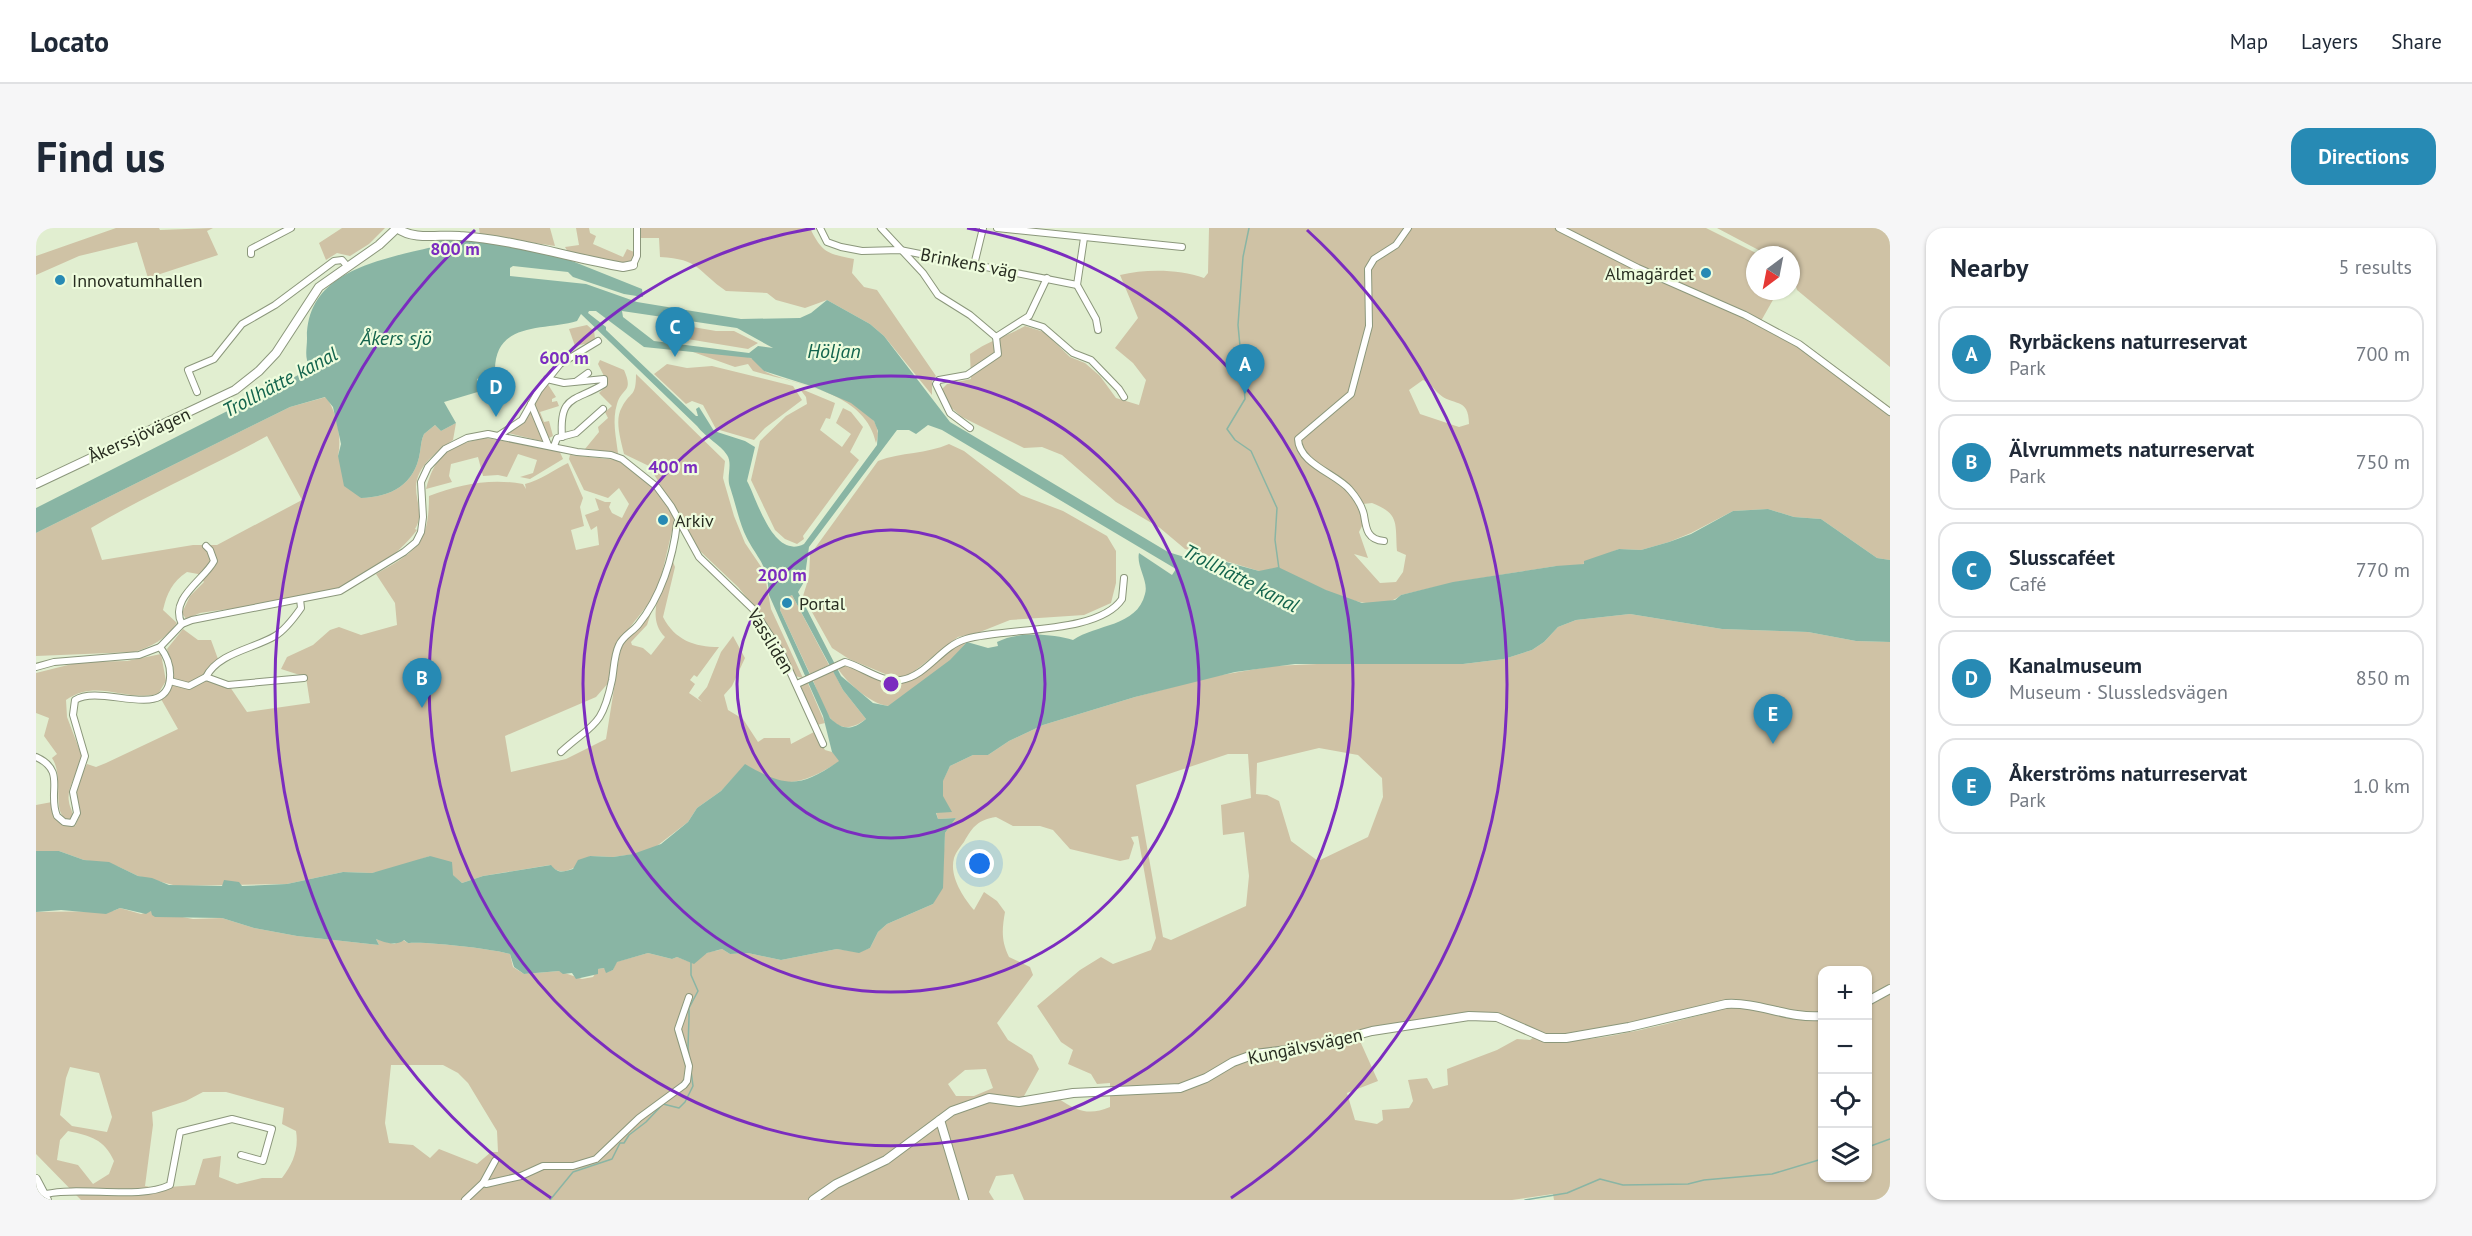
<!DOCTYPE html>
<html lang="en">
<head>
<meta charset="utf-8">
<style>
	body { margin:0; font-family:"PT Sans",sans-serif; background:#f6f6f7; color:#1f2937 }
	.controls { position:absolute; right:18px; bottom:18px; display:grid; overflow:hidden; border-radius:12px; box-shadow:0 2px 4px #0004 }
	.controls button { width:54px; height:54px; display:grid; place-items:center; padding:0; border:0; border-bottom:2px solid #e0e1e3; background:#fff; color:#1f2937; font:30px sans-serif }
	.compass { position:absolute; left:1710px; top:18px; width:54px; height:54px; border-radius:50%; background:#fff; box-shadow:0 2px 4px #0004; rotate:212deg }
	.you { position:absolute; left:944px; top:636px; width:21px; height:21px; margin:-15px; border:4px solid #fff; border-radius:50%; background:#1a73e8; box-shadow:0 0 0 9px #1a73e833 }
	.badge { display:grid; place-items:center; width:39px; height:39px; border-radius:50%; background:#278ab4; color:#fff; font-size:20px; font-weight:700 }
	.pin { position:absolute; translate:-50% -50px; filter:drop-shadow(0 2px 3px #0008) }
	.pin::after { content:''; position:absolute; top:32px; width:21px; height:18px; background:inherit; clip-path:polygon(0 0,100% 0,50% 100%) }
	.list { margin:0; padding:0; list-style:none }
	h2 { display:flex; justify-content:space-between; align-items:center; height:78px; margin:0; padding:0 24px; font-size:26px }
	h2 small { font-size:20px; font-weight:400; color:#747a83 }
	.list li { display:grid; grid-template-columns:39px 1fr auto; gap:18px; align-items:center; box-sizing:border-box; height:96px; margin:0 12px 12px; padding:0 12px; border:2px solid #e0e1e3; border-radius:18px }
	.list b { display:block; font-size:22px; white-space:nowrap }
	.list p { margin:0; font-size:20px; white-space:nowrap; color:#747a83 }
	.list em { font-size:20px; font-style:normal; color:#747a83 }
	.icon { flex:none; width:33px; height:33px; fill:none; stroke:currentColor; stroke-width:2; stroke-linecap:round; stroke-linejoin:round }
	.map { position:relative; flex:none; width:1854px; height:972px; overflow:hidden; border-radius:18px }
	header { display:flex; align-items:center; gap:36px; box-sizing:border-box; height:84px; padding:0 30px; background:#fff; border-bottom:2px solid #e0e1e3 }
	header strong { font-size:28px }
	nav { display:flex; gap:33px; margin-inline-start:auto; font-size:21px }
	.intro { display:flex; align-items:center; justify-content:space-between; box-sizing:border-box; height:144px; padding:0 36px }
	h1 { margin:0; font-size:42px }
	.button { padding:15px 27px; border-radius:18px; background:#278ab4; color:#fff; font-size:21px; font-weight:700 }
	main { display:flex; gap:36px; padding:0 36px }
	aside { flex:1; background:#fff; border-radius:18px; box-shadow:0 2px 4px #0004 }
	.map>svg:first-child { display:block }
</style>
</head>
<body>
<header>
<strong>Locato</strong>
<nav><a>Map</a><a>Layers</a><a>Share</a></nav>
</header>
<div class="intro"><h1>Find us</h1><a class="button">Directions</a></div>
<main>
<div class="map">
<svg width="1854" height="972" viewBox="0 0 1854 972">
	<rect width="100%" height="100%" fill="#e1eed0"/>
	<g fill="#cfc2a5" fill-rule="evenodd">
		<polygon points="80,0 123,0 124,2 177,0 171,3 182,27 112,50 101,14 43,28 0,47 0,28"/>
		<polygon points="306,0 349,0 333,16 314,28 301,25 290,32 283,15"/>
		<polygon points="443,0 514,0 519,18 444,7"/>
		<polygon points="540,0 553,0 554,5 560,8 557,16 587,29 591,21 598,24 598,28 594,33 586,35 532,24 529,19 543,17"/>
		<path d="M604 0H774C786 25 792 26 818 31L816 45 828 59 841 62 900 148 896 153V167L848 108 834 96 791 72 769 80 740 72 731 65 690 63C661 43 664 31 624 29L623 10H604Z"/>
		<path d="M1173 0H1670L1724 27H1719V63H1742L1725 93 1769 116 1854 179V332L1841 330 1785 291 1758 289 1732 281 1697 283 1655 305 1633 314 1605 322 1583 321 1540 339 1520 338 1421 354 1365 367C1332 394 1272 350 1239 340L1231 343H1223L1149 321 1124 300 1080 274 1026 227 1006 219 988 220 926 189 912 177 905 162 911 156 935 151 934 126C953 112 969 109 989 98L1008 104 1034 129 1049 135 1064 148 1080 170 1103 177 1110 152 1097 135 1079 120 1102 90 1084 47C1109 41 1143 41 1168 50L1172 45ZM1387 152C1395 156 1396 159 1402 165 1416 179 1433 168 1433 196L1423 199 1384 186 1373 162ZM1336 275C1364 286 1359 295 1361 323L1370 327 1367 344 1360 354 1344 355 1318 326 1332 330 1323 304 1327 296V276Z"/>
		<polygon points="1681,0 1854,0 1854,139 1761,62 1756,45 1755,27 1732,27"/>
		<polygon points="622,93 680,103 698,103 722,115 712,121 621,106"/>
		<polygon points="551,97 558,103 559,110 554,115 539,118 533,101"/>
		<path d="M657 124C671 125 706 125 717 131 721 134 725 141 730 144 753 156 857 171 840 215 830 164 760 155 717 143L712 136 699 139Z"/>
		<path d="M564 132 588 142C598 165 586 159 581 176 576 192 580 209 582 225L549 221 563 204 562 199 572 190 569 184 576 178 563 165 569 159 568 148 562 136Z"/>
		<polygon points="631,136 651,140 676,138 757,158 766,172 729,200 718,212 680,201 667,177 656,173 650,176 618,146"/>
		<path d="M600 146 689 233 687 250 698 288 709 315 728 343 735 381 767 450 759 448 745 417 721 382 702 359 664 323 613 238 588 226C585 212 578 192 586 179 595 162 600 170 600 146Z"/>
		<polygon points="511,155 520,169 516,171 516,174 521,173 523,178 504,184 508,194 513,193 517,208 513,210 498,177"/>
		<polygon points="763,160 799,175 794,191 790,190 784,202 806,219 815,206 800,195 807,180 815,184 827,199 814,224 823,232 767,308 768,311 761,316 749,311 739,302 715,252 724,213 750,188 771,176 770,169"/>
		<path d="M290 169C301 184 306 210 302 228L325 270C355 269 379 257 384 224 385 218 385 212 388 206L399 197 405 203 420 195 417 212C401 223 381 238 380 259 380 274 388 287 379 301L381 302C361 329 323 354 291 364 254 375 204 379 164 385L150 391 146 385 154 368 168 354 162 346 151 344C136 354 131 365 127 382L141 395C129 411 116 419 98 424L0 428V305L254 179ZM231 208 266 272 181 317H157L66 332 55 300C112 266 173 240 231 208Z"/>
		<polygon points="495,184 509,214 472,205 486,196"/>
		<path d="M450 210 523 222 527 231 494 251 484 249 497 245 501 232 482 226 471 249 462 247 447 248 442 229 415 236 413 248 416 254 390 261C399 226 415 216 450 210Z"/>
		<path d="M913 216 928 223 985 267 1027 283 1071 308 1080 323V355L1075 375 1048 387 974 392 944 404 922 409 872 448 859 450 813 431 796 420 767 368 773 349 774 327 842 233C865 224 891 226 913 216Z"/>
		<path d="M534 227 582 232 619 260 639 290 624 354 617 370 580 417 574 453 560 469 469 508 475 544 530 531 570 511 585 417 616 382 611 397 595 414 596 417 607 420 615 427 629 409C609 390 626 358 633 336L637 334 639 339 627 389C639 412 658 419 683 419L661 449 658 447 654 452 659 456 653 465 666 474 662 470 671 459 685 424 697 408 709 430 696 458 688 467 692 482 707 491 722 514 728 510H754L755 516 778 504 789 522 796 524 804 533C784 546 757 561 734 551 726 547 718 541 709 537L685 563 661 580 652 594 613 624 577 629 554 628C542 637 527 652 514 637L447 648 426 655 394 628 357 641 336 645 307 644 251 656 141 658 102 648 81 638 48 632 23 623H0V577L16 574 27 596 39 598 44 587C34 568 43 553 51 536L60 539 70 535 142 501 125 471C144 459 138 439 131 421L147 401 162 412H175L182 431 174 452 194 459 211 484 274 475 270 449 245 441 251 429 277 417 294 402 303 399 325 407 361 397 359 375 340 346C380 323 393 317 393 268 423 256 455 250 487 256L490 261 489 256C505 252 517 242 532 235L547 270 544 279 548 298 535 302 540 322 563 317 561 298 555 302 549 287 563 282 559 270 569 274H575L573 279 576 285 586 290 593 276 583 260 572 270 548 262 533 231Z"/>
		<polygon points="756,367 793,437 774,446 744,382 746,372"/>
		<path d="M1594 386 1686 401 1772 404 1820 413 1854 414V972H1518L1517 966 1476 972H988L977 946 960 948 953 964 958 972H45L0 926V684L77 683 84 680 105 686 115 683 157 691 186 690 218 700 261 708 343 717 340 711 358 716 367 712 372 715C390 713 458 721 474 726L477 739 488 746 523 743 546 751 557 749 562 741 568 740 571 744 577 742 580 734 612 725 636 731 641 729C665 738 653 734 671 725 675 723 681 723 686 721L694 726 712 725 745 732 801 721 823 724 834 720 842 704 851 696 897 676 907 638 909 605 920 590 902 591 900 584 907 567V552L914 538 937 527H952L973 513 1007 497 1099 469 1174 449 1237 438 1303 435 1427 436 1468 431 1496 422 1508 414 1522 399 1540 392ZM1283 520 1322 527 1346 550 1347 569 1332 609 1282 633 1255 613 1243 573 1231 567 1220 566 1221 535ZM1192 526H1212L1215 570 1185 577 1187 607 1208 604 1213 648 1210 678 1135 712 1127 709 1100 557ZM960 589 977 598H1004L1017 602 1034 621 1084 633 1093 631 1098 615 1095 609 1102 608 1120 710 1115 722 1077 736 1065 729 1044 742 1001 778 1025 814 1037 822 1032 836 1055 846 1061 856 1074 855V879C1053 888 1041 883 1023 871L989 877 988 868 1003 841 996 827 972 812 961 795 997 747 994 739 973 729C965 713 966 701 969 684L961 673 948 664 938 682C927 669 913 648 918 630 920 624 925 618 928 614 937 598 942 592 960 589ZM1786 742H1832V950H1786ZM1675 778 1676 784C1639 794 1530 824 1498 809L1494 812 1481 811 1461 822 1411 841 1412 857 1397 861 1391 850 1372 852 1377 873 1373 880 1346 882 1347 892 1341 896 1319 892 1311 865 1342 853 1324 813 1208 833 1218 825 1277 818 1432 786 1450 785 1509 809H1530L1593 798ZM355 837H407L422 845 432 855 461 903 462 924H455L441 936 403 921 394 930 377 917 353 915 349 895ZM34 839 63 845 76 889 71 904 36 898 24 887 30 850ZM950 841 957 860 938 868H920L912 856 929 842ZM167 864H190L248 880 246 896 260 903C263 921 257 936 246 950H226L201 956 183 949 185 928 167 931 159 957 121 960 109 958 117 897 116 884 150 873ZM32 903C55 908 68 911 78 933L73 946 57 956 42 937 21 932 24 912Z"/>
		<path d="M927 412 931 414 914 433 853 478C835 477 807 452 800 437L805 434 851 451 872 450Z"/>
		<path d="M125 426 130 453 122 466C89 474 61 450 30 472L31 489 47 531C42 544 30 560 33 574 34 581 38 584 37 593 12 592 30 550 16 530L21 526 8 508 13 490 0 485V445L44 434 91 433Z"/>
		<path d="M795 439 807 462 830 491C795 517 787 475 776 450Z"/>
		<polygon points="771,453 789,495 781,497 764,456"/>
	</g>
	<path fill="#89b5a4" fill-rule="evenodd" d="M415 10 418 14 432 11 516 25 606 61 607 69 588 66 537 49 532 44 477 38 474 40V48L550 56 601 74 705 91 764 90 775 85 791 72 834 96 848 108 914 194 1132 324 1165 334 1168 328 1223 343 1242 339 1290 362 1326 375 1359 372 1365 367 1417 354 1520 338 1548 336V333L1583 321 1605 322 1633 314 1655 306 1697 283 1732 281 1758 289 1785 291 1841 330 1854 332V414L1820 413 1772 404 1686 401 1594 386 1540 392 1522 399 1508 414 1496 422 1468 431 1427 436H1259L1199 444 1099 469 1007 497 973 513 952 527H937L914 538 907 553V568L916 584 900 585 902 591 920 590 909 605 907 660 897 676 851 696 842 704 834 720 823 725 801 721 745 732 712 725 694 726 686 721 671 725 658 736 641 729 636 731 612 725 581 734 577 742 570 745 568 740 562 741V746L540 751 536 745 527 746 523 743 488 746 478 739 474 726C458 721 390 713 372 715L368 712C359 719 348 714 340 711L343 717 261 708 218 700 186 690 119 689 116 687 115 683 110 686 84 680 70 686 25 682 0 684V623H23L48 632 73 634 102 648 116 650 133 657 186 658 188 652 203 654 206 658 251 656 307 644 336 645 394 628 416 634 417 647 426 655 447 648 515 637C522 646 527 644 537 641L542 632 554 628 577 629 597 626 625 616 652 594 661 580 685 563 709 536C750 560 764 560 803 533L796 524 787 488 733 367C731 331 721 333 708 304 702 289 699 274 694 259 690 249 697 236 691 227 684 216 670 210 661 198L545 86 541 93C507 103 458 93 459 144L441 151 445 163 408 174 420 195 405 203 399 197 388 206C385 212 385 218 384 224 379 257 355 269 325 270L308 258 302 228 305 216 297 179 289 169 254 179 0 305V280L284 136 283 134 274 138C268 131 271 120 271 111 270 43 344 32 396 19V14ZM553 83H560L608 119 715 130 728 143 778 159 815 175 838 193 842 203 841 217 768 316C737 332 721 271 711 253L719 219 709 213 678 203 663 179 660 181 662 188H660L570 102V99L552 85ZM586 83 701 100 737 120 722 118 713 125 618 113 587 89ZM892 197 906 202 1140 341 1136 347 1103 325C1100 338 1113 353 1109 366 1101 399 1060 396 1037 412 1016 406 982 403 961 414L962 418 952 420 931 414 914 432 852 478 837 475 805 448 762 364 768 354 773 319 861 202H873L880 206ZM756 367 807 462 830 491C816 503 806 502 794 490L744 382 746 372Z"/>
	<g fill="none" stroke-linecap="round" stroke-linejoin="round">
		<g stroke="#89b5a4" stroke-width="1.5">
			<polyline points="1213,0 1207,29 1202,97 1209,171 1191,201 1199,212 1215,223 1241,280 1239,312 1243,341"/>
			<polyline points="1832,919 1854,911"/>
			<polyline points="514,972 537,944 576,931 584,915 588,915 593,907 610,894 627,876 643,880 649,874 657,858 652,820 653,789 653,780 662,763 655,747 655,733"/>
			<polyline points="1489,972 1531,965 1564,951 1587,957 1652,956 1668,952 1736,946 1786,931"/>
		</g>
		<defs>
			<g id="minor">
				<polyline points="784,0 791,14 805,19 826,23 864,22 1041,57 1060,91 1062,102"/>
				<polyline points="845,0 887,45 902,67 934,87 960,109"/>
				<polyline points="961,0 1146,19"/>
				<polyline points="1523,0 1602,40 1709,87 1763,116 1854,184"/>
				<polyline points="215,26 215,21 255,0"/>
				<polyline points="597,37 601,28 601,0"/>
				<polyline points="938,37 947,0"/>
				<polyline points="1041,57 1048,10"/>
				<polyline points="988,93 1007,99 1037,125 1055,132 1083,161 1088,169"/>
				<polyline points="960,109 993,88 1011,50"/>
				<path d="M511 151 528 155 568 151V156C539 174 523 166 526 209"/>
				<polyline points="541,153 552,145"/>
				<polyline points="161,164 152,142 178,131 206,96 239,77 298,33 306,32 312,39"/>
				<polyline points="495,176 512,217"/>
				<polyline points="934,200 914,185 900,156 903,152 931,147 962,126 960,109"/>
				<polyline points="462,208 486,192 503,162 524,136 562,113"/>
				<polyline points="518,218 521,210 540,205 567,181"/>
				<path d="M1348 313C1331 312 1330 300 1328 287 1326 278 1320 269 1314 262 1301 246 1263 236 1262 211L1315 166 1333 98 1332 41 1338 31 1360 17 1372 0"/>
				<path d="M146 396C132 371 169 351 178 333L174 322 170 318"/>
				<polyline points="0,439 18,434 103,427 124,419 146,396 156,392 304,363 368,324 380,314 385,304 387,289 385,254 392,239 409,221 431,210 452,206 541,224 575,227 586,231 621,259 635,278 663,329 717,381 746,426 787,516"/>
				<path d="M170 449C182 425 217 421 239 408 249 402 258 390 265 380L264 371"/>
				<polyline points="134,453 153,458 170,449 192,457 268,450"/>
				<path d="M761 456 809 434C827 439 845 455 865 452 891 448 905 418 930 411 970 399 1062 407 1086 371L1088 350"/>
				<path d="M525 524C557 495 566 500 576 452 578 441 578 427 583 417 587 408 596 404 602 397 625 369 637 330 641 295L643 293"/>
				<path d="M0 529C31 543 11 564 21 588L28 594 36 595 41 585 37 564 49 528 37 487 39 472C65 455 131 494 134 450 135 438 131 428 124 419"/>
				<polyline points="447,955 450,956 485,948 507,938 537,938 560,931 603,890 648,857 651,853 653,838 642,801 653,769"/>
				<path d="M10 966C45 958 103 972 134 957L144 904 196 891 236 901 227 933 205 927"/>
				<polyline points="429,972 447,955 459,933"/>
			</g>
			<g id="tertiary">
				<path d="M361 0C378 13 404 6 424 8 479 12 532 29 587 39L597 37"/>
				<polyline points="0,256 199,162 223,143 240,125 283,59 343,17 361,0"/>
				<polyline points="1832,773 1854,761"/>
				<polyline points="904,892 928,972"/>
				<polyline points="0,951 11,972"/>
				<path d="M777 972 800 956 850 932 916 883 953 870 983 874 1037 865 1144 860 1170 850 1197 834 1219 826 1276 819 1336 803 1433 788 1461 789 1509 810H1530L1593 799 1690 776C1723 774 1753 791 1786 788"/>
			</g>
		</defs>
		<use href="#minor" stroke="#8b977b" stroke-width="8"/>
		<use href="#tertiary" stroke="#8b977b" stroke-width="10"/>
		<use href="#minor" stroke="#fff" stroke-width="6"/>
		<use href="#tertiary" stroke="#fff" stroke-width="8"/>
	</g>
	<g fill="none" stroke="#7b2cbf" stroke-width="3">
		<circle cx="855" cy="456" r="154"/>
		<circle cx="855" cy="456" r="308"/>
		<path d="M931 0A462 462 0 1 1 779 0"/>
		<path d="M515 970A616 616 0 0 1 439 2M1271 2A616 616 0 0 1 1195 970"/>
	</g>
	<g fill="#278ab4" stroke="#eefcdd" stroke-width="2">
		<circle cx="1670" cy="45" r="6"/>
		<circle cx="24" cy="52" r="6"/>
		<circle cx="627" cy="292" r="6"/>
		<circle cx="751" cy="375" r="6"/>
	</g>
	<g text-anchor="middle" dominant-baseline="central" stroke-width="4.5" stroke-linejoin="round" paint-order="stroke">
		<g font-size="18" fill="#282d21" stroke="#eefcdd">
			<text transform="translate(933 35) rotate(11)">Brinkens väg</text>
			<text transform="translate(103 207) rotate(-24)">Åkerssjövägen</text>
			<text transform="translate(735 413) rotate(59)">Vassliden</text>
			<text transform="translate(1269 818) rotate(-12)">Kungälvsvägen</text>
		</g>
		<g font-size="18" fill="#282d21" stroke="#eefcdd" text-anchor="start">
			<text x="1658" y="45" text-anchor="end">Almagärdet</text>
			<text x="36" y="52">Innovatumhallen</text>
			<text x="639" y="292">Arkiv</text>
			<text x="763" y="375">Portal</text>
		</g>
		<g font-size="20" font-style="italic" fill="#13644d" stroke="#eefcdd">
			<text x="360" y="110">Åkers sjö</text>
			<text x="798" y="123">Höljan</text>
			<text transform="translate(244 154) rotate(-28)">Trollhätte kanal</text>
			<text transform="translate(1205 350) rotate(27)">Trollhätte kanal</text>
		</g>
	</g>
	<circle cx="855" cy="456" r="9" fill="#7b2cbf" stroke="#eefcdd" stroke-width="3"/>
	<g font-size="18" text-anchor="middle" font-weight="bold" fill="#7b2cbf" stroke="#eefcdd" stroke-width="4.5" stroke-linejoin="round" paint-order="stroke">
		<text x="419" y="27">800 m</text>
		<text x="528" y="136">600 m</text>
		<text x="637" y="245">400 m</text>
		<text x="746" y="353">200 m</text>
	</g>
</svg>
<div class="controls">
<button>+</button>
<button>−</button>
<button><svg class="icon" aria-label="locate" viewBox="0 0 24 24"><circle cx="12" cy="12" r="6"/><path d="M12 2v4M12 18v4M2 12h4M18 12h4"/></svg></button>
<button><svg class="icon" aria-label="layers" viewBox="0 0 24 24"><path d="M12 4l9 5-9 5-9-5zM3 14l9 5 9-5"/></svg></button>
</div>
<svg class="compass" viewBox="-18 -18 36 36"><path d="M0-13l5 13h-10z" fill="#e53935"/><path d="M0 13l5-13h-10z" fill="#747a83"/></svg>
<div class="you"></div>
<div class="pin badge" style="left:1209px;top:166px">A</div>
<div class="pin badge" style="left:386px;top:480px">B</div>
<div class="pin badge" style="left:639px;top:129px">C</div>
<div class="pin badge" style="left:460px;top:189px">D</div>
<div class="pin badge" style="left:1737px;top:516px">E</div>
</div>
<aside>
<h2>Nearby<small>5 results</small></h2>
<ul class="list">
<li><span class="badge">A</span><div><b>Ryrbäckens naturreservat</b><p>Park</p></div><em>700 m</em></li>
<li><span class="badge">B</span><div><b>Älvrummets naturreservat</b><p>Park</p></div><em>750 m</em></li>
<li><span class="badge">C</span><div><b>Slusscaféet</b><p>Café</p></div><em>770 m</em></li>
<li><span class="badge">D</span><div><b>Kanalmuseum</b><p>Museum · Slussledsvägen</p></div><em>850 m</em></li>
<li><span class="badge">E</span><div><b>Åkerströms naturreservat</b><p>Park</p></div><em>1.0 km</em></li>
</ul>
</aside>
</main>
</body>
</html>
